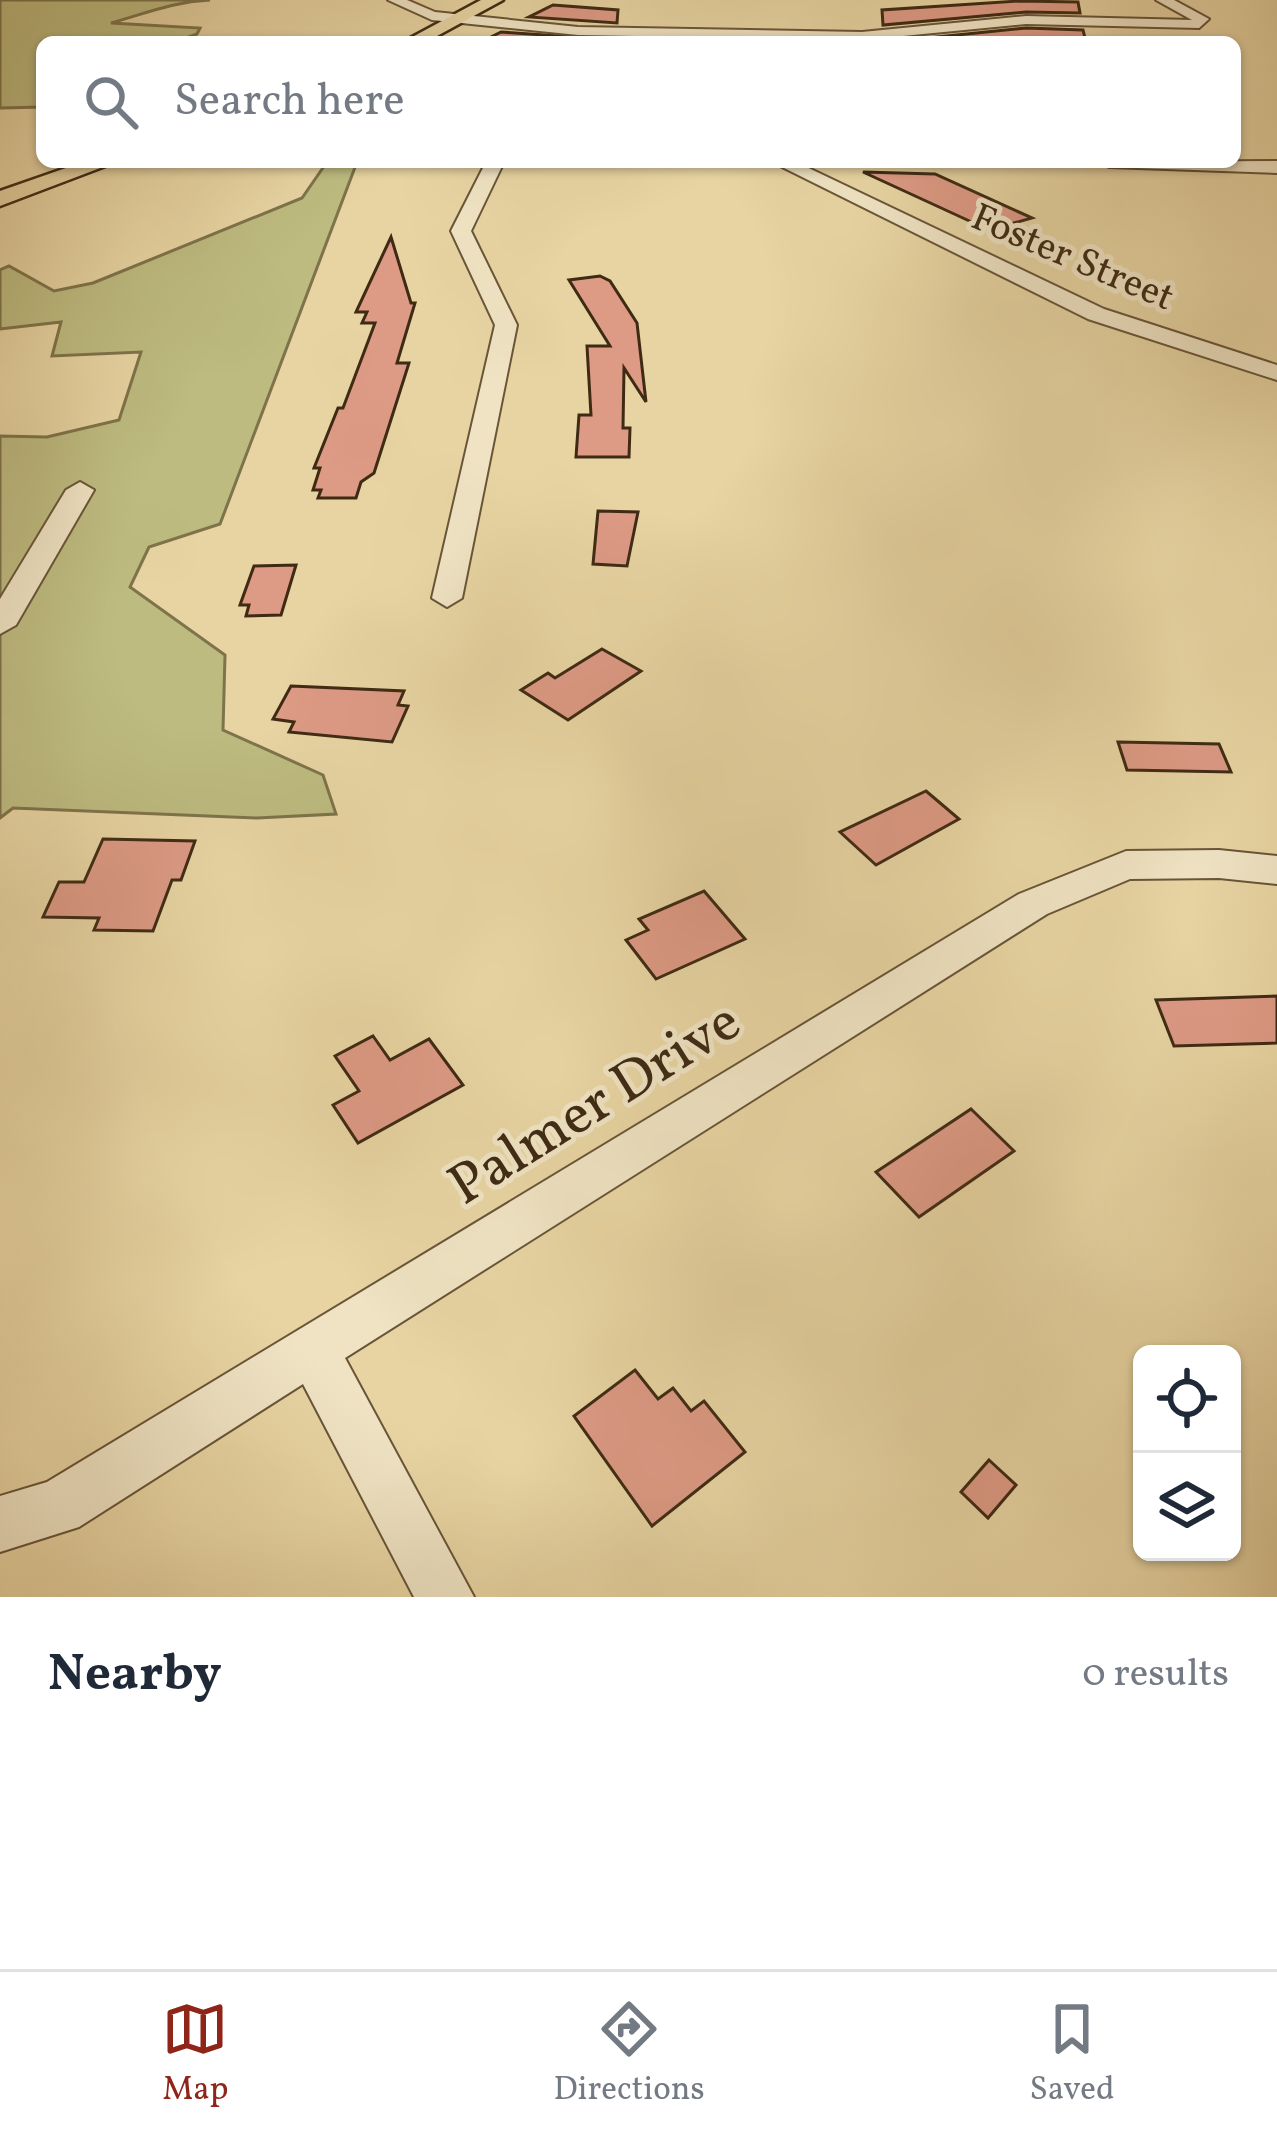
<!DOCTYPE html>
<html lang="en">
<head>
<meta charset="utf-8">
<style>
	body { margin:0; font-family:Vollkorn,serif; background:#f2f2f3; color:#1f2937 }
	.controls { position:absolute; right:36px; bottom:36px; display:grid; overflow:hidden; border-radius:18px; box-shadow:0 3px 9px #0004 }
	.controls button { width:108px; height:108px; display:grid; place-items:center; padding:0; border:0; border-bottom:3px solid #e0e1e3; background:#fff; color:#1f2937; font:60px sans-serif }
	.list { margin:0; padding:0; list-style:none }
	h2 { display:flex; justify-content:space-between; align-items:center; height:156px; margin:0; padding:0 48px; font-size:51px }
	h2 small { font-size:39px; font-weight:400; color:#747a83 }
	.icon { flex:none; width:66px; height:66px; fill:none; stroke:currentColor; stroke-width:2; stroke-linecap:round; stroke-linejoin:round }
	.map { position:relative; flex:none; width:1277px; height:1597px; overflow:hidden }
	.search { position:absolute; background:#fff; box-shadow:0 3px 9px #0004; left:36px; right:36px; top:36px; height:132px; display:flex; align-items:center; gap:30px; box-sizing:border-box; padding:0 42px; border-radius:18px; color:#747a83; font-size:45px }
	.sheet { height:372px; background:#fff }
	nav { display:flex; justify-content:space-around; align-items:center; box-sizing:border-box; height:168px; border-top:3px solid #e0e1e3; background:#fff; font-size:33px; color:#747a83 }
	nav a { display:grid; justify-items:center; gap:6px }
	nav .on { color:#8f2418 }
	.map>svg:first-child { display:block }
</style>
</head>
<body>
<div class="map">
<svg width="1277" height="1597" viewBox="0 0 1277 1597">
	<rect width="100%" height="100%" fill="#e7d4a2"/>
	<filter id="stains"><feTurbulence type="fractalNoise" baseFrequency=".00167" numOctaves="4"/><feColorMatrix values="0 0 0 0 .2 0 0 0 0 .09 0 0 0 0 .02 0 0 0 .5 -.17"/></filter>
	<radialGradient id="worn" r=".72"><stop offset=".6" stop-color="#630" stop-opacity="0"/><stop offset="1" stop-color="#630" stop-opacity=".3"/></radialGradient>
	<g fill="#bdbb80" stroke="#7e734a" stroke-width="3">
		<path d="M0 0H210C172 2 147 13 111 23L200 28 197 34 176 42H42V107L0 108Z"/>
		<polygon points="327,162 357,162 220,524 149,547 130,587 225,655 223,730 323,775 336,814 257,818 13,808 0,818 0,436 47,437 119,420 141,352 52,356 61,322 0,329 0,270 9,266 54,291 93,283 302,198"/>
	</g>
	<g fill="#dd9a85" stroke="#3f2b14" stroke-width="3">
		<polygon points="1019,1 1078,2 1080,13 1026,12 883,25 882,10"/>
		<polygon points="553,5 618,10 617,23 529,17"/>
		<polygon points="1026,28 1083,30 1086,42 888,42"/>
		<polygon points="501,32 616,40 616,42 481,42"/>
		<polygon points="863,172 935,174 1032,218 989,230"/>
		<polygon points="391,237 411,303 415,303 397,363 409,363 374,473 361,482 356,498 318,498 321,490 313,490 320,468 314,468 338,408 343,408 375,323 362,323 367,312 356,312"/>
		<polygon points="600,276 610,281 637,323 646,402 624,368 623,428 630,428 629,457 576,457 579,415 591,415 587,346 610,346 569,280"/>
		<polygon points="598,511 638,512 627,566 593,564"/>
		<polygon points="296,565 281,615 246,616 249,605 240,605 254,566"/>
		<polygon points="602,649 641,671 568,720 521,690 548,673 555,678"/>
		<polygon points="291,686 404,691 398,705 408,706 392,742 289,732 294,722 273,719"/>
		<polygon points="1118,742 1219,744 1231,772 1127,770"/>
		<polygon points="926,791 959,819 876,865 840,832"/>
		<polygon points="103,839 195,841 181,880 172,880 153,931 94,930 99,918 43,917 59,882 84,882"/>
		<polygon points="704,891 745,939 656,979 626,940 648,930 639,919"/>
		<polygon points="1277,996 1277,1043 1174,1046 1156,1000"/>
		<polygon points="373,1036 390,1060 429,1039 463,1085 358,1143 333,1105 359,1091 335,1056"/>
		<polygon points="971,1109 1014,1151 919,1217 876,1172"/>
		<polygon points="635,1370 658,1399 673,1388 691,1411 704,1401 745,1452 652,1526 574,1416"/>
		<polygon points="989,1460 1016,1485 988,1518 961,1492"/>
	</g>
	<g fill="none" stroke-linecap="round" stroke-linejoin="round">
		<defs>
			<g id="minor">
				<polygon points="388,0 407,0 435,12 578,27 862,32 1026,16 1192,20 1156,0 1174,0 1209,19 1199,28 1026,24 862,40 578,35 432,20"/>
				<polygon points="1277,161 1277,173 1109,167 1100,162"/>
				<polygon points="486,162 504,162 471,231 517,325 462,598 447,607 432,598 495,325 451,231"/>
				<polygon points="772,162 796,162 1104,309 1277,365 1277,380 1088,319"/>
				<polygon points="80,482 94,490 16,625 0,634 0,599 66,490"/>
				<polygon points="1219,850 1277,856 1277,884 1219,878 1130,879 1047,914 345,1358 474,1597 414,1597 303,1384 79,1527 0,1552 0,1496 47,1482 1019,894 1126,851"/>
			</g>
			<g id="major">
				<polygon points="481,0 503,0 426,42 403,42"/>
				<polygon points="83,162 116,162 0,206 0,191"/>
			</g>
		</defs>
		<use href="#minor" stroke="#695538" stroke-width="4"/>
		<use href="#major" stroke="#3f2b14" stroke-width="5"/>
		<use href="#minor" fill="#efe3c3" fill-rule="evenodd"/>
		<use href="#major" fill="#e7d4a2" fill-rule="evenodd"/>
	</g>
	<g text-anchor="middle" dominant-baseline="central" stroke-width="10" stroke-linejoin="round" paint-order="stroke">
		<g font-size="39" fill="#3f2b14" stroke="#efe3c3">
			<text transform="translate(1072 259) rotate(23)">Foster Street</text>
		</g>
		<g font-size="57" fill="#3f2b14" stroke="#efe3c3">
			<text transform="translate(596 1106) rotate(-32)">Palmer Drive</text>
		</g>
	</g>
	<rect width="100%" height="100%" filter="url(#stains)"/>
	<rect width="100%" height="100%" fill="url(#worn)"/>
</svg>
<div class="controls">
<button><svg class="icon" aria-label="locate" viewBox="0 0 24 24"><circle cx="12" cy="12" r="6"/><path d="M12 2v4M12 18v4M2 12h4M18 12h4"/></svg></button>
<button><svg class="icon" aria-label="layers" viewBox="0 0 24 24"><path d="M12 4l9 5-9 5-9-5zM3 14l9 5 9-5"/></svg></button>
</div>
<div class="search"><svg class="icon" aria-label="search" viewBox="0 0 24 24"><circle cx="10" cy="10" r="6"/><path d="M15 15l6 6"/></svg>Search here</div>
</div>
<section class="sheet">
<h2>Nearby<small>0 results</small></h2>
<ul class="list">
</ul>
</section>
<nav>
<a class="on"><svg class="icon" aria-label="map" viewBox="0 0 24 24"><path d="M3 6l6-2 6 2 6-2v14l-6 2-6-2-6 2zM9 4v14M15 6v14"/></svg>Map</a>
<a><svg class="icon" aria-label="directions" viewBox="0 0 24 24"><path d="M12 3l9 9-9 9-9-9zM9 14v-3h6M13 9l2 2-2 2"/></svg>Directions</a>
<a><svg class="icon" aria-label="saved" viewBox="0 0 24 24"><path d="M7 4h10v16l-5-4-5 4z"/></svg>Saved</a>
</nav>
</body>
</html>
